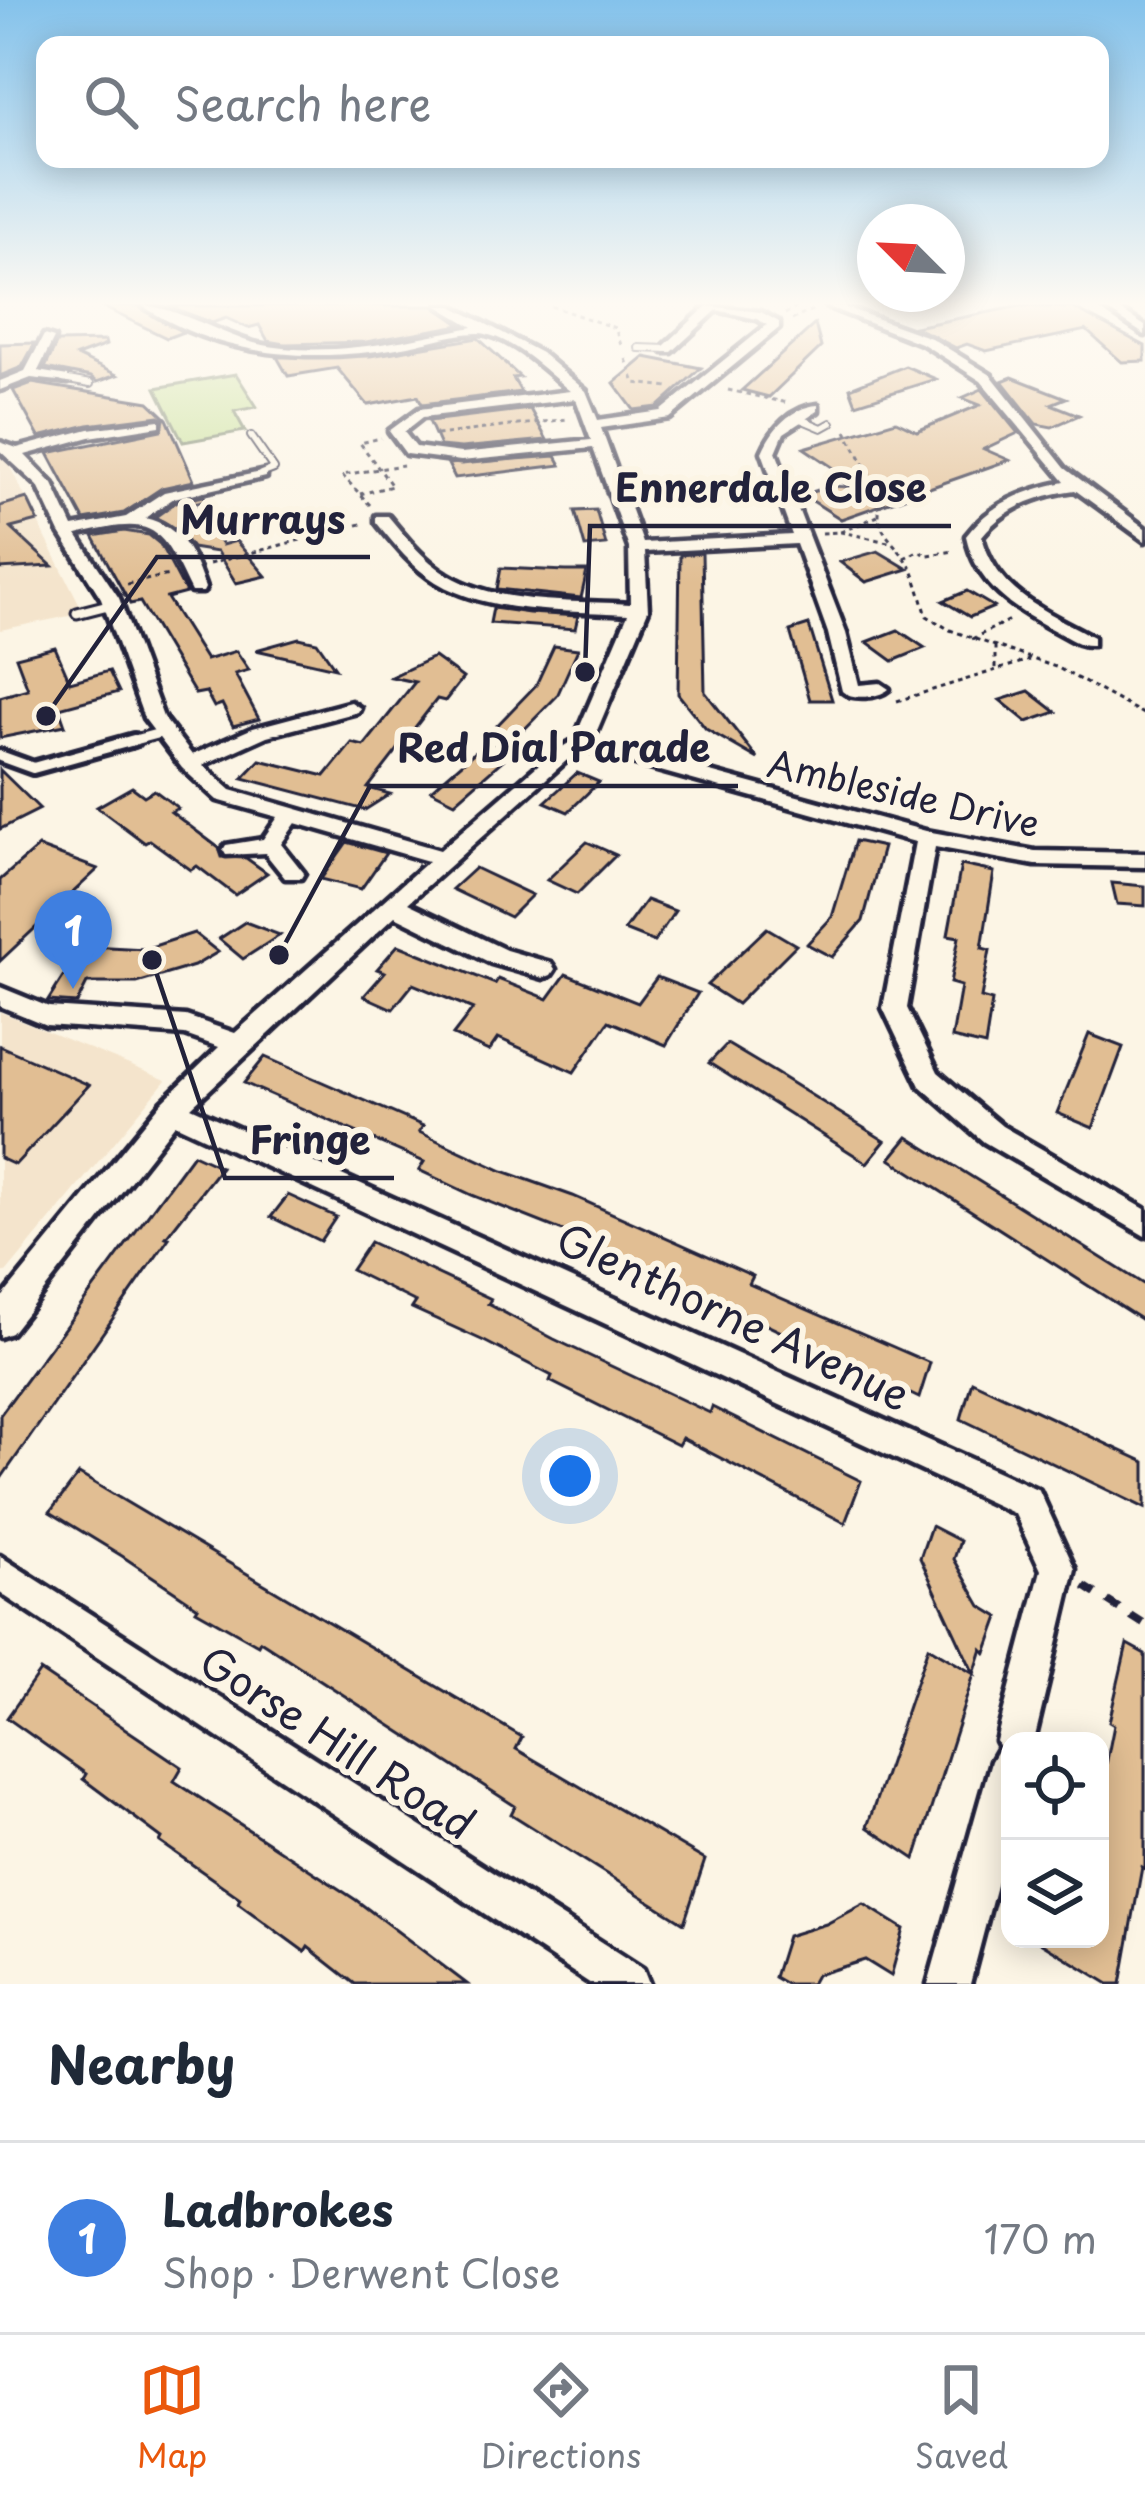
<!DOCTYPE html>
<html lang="en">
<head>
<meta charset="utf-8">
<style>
	body { margin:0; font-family:"Playpen Sans",sans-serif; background:#f6f6f7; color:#1f2937 }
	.controls { position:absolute; right:36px; bottom:36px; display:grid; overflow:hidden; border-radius:24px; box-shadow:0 6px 30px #0003 }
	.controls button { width:108px; height:108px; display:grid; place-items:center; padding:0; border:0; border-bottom:3px solid #e0e1e3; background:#fff; color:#1f2937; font:60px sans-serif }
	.compass { position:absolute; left:857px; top:204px; width:108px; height:108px; border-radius:50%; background:#fff; box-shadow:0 6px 30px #0003; rotate:294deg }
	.you { position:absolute; left:570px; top:1476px; width:42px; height:42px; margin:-30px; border:9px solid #fff; border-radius:50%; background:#1a73e8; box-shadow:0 0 0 18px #1a73e833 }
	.badge { display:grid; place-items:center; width:78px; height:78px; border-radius:50%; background:#ea580c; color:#fff; font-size:39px; font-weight:700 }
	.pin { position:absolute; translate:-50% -99px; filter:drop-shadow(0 3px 6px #0008) }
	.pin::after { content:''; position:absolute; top:63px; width:42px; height:36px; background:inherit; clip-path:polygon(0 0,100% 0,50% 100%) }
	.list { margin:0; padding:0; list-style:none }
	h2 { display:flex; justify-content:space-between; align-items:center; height:156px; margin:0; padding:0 48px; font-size:51px }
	h2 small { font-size:39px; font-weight:400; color:#747a83 }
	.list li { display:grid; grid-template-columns:78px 1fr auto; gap:36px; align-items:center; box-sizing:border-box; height:192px; padding:0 48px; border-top:3px solid #e0e1e3 }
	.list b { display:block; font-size:45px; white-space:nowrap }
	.list p { margin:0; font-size:39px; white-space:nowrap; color:#747a83 }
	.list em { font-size:39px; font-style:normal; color:#747a83 }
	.icon { flex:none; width:66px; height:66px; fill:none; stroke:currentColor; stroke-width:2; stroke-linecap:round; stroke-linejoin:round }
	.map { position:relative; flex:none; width:1145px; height:1984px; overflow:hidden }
	.search { position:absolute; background:#fff; box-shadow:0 6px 30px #0003; left:36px; right:36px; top:36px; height:132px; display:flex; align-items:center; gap:30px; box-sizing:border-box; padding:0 42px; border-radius:24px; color:#747a83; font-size:45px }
	.sheet { height:348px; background:#fff }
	nav { display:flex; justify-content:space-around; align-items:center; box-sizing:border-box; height:168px; border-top:3px solid #e0e1e3; background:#fff; font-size:33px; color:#747a83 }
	nav a { display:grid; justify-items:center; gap:6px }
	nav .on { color:#ea580c }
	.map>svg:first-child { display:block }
</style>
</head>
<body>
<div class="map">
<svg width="1145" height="1984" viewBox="0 0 1145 1984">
	<rect width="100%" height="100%" fill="#fcf5e5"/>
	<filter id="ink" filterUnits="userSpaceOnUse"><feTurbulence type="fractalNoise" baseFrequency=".00833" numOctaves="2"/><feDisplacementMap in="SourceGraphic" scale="24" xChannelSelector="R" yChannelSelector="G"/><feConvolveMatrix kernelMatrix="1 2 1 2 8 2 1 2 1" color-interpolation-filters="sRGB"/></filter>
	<g filter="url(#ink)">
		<g fill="#f4e4cc">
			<polygon points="0,454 5,457 84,613 0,630"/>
			<polygon points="0,1012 166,1080 6,1273 0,1270"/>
		</g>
		<polygon fill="#c6e096" stroke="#748168" stroke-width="3" points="236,374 257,407 234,411 245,431 183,442 156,388"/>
		<g fill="#e1be93" stroke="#22223b" stroke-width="3">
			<polygon points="101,306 139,306 183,332 167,338"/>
			<polygon points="168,306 434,306 461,325 366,342 285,344 268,341 259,325 248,328 226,318 212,323"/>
			<polygon points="1020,306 1073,308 1145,346 1145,361 1122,362 1086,330 986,351 967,344 956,348 915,327"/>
			<polygon points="815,324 821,347 769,397 742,390"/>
			<polygon points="478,338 520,377 513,378 521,392 422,404 418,396 368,405 337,368 288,376 277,357 370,356"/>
			<polygon points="105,341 106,345 77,356 117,375 97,382 91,377 45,368 57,342"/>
			<polygon points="35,343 22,367 0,376 0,344"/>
			<polygon points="645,357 701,368 658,407 634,410 614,383"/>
			<polygon points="905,366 936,379 856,404 850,388"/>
			<polygon points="1012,377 1066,398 1051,404 1079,415 1052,427 1036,424 1002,381"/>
			<polygon points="32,383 149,402 167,419 194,481 162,488 124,513 84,520 48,453 161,430 164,420 159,416 88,425 39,437 13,390"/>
			<polygon points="982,389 1018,433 984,449 1009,460 841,519 803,495 830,486 850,487 843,482 850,479 804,448 896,421 917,431 980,405 962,398"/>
			<polygon points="530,409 547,440 461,448 440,446 429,421"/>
			<polygon points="556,456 561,465 455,478 448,464"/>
			<polygon points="204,496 207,500 193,503 222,545 236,541 266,576 236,583 217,552 192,548 180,532 155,517 176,502"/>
			<polygon points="27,498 38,521 11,528 52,566 0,569 0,506"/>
			<polygon points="596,510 606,545 585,547 575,511"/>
			<polygon points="124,531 149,535 160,544 186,593 167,598 206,660 236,651 249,670 235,674 259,719 233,726 222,704 214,707 206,692 195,694 140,602 130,604 93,536"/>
			<polygon points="878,551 908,569 866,582 840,562"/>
			<polygon points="702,553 705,692 758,759 706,729 678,694 680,555"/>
			<polygon points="501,568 566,571 587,571 581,598 497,589"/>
			<polygon points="967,591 994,607 970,617 943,601"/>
			<polygon points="493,608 529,613 578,616 575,629 490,623"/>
			<polygon points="809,625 832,700 810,700 790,631"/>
			<polygon points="898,630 925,648 893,661 867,642"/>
			<polygon points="299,638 317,642 335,668 256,650"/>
			<polygon points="554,646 578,649 557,696 506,748 483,740 536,685"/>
			<polygon points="55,647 70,682 109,671 119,692 59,708 65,725 0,738 0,697 28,689 16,657"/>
			<polygon points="434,657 463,678 445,701 437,699 368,788 390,794 365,810 243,778 260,760 325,776 352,743 364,746 415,682 391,677"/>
			<polygon points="1029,691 1056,712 1027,722 1000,700"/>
			<polygon points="478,749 503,760 455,802 431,790"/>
			<polygon points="0,770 40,809 0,829"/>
			<polygon points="577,773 599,782 568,812 545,802"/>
			<polygon points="132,787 144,796 154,790 178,808 171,812 219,848 222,857 246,858 267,873 235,895 197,866 191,870 150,840 145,843 97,807"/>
			<polygon points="855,841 883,847 863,921 832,957 807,944 832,917"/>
			<polygon points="347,842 386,853 361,889 321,879"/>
			<polygon points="587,842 616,855 577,894 547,880"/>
			<polygon points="38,847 98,869 0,961 0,880"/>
			<polygon points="961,865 994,872 982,948 990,950 981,998 992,1001 985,1046 952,1038 961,986 950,983 959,937 948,935"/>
			<polygon points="475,868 532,895 510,917 452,889"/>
			<polygon points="1112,883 1145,886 1145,906 1117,904"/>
			<polygon points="646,900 675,911 654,942 624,930"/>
			<polygon points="245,922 280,935 243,959 219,939"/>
			<polygon points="767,928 796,945 737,1004 707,985"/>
			<polygon points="194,933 218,952 194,966 137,983 87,983 77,1003 48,1001 67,971 91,946 145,949"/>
			<polygon points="398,945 495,984 498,979 548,999 566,974 638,1003 657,977 698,993 666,1045 609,1021 574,1072 498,1038 489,1051 453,1035 473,1009 413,984 393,1009 364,996 385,972 377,969"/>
			<polygon points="1089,1034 1123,1047 1093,1128 1057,1113"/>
			<polygon points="727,1044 774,1072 885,1141 867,1163 709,1063"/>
			<polygon points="0,1046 89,1085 15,1165 0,1158"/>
			<polygon points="265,1057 423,1126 419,1132 503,1171 573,1196 753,1276 749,1284 930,1363 919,1398 606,1248 472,1195 419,1170 424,1162 244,1083"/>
			<polygon points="908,1137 1145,1285 1145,1322 890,1159"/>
			<polygon points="193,1154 221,1167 166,1237 169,1238 0,1480 0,1415"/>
			<polygon points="288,1195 336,1217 320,1241 271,1217"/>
			<polygon points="370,1242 491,1299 488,1304 554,1339 710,1413 712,1407 861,1481 845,1523 682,1438 678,1445 550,1381 552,1376 484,1341 412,1308 416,1302 351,1270"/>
			<polygon points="972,1381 1145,1462 1145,1508 961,1419"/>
			<polygon points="79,1474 522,1737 516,1749 705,1860 684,1923 511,1814 515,1806 260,1641 258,1645 196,1610 198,1607 122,1556 50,1512"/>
			<polygon points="931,1526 960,1541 954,1559 981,1606 999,1617 986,1653 982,1649 915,1859 867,1827 928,1647 974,1674 920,1558"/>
			<polygon points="1127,1644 1145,1654 1145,1869 1142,1867 1121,1984 1109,1984 1035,1939 1100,1939 1100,1795 1114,1725 1109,1722"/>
			<polygon points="40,1671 182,1767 174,1781 356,1900 467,1984 355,1984 308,1947 305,1952 238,1903 240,1898 160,1842 162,1838 83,1779 86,1774 7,1718"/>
			<polygon points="864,1904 904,1929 891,1976 865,1960 816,1975 811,1984 786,1984 774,1977 787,1936 826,1924"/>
		</g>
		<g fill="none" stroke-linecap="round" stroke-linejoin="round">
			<defs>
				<g id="lane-far2">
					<polyline points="639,348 668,349"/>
					<polyline points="63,379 90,384"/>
					<polyline points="798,418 822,428 831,423"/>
					<polyline points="251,436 274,469 261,474"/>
				</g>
				<g id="lane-far1">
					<polyline points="77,613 112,604"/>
					<polyline points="123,743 164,732"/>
				</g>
				<polyline id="lane" points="0,756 33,768 134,740"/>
				<g id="street">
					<path d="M143 306C172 305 224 336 258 344 329 359 404 340 473 327L438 306H452L541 353 586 391 598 420 661 411 767 325 757 319 717 310 672 352H664V346L707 306 761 312 779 322V328L670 418 601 428 643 543 792 535 762 452C772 429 791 407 818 405V411L784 433 776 452 846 633 859 685 880 683 889 689C879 698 852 700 842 691L828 633 796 544 645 552 648 610 593 740 926 831 1035 851 1145 853V867L1035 865 935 847 907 1008 938 1072 1002 1126 1145 1209V1236L984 1142 920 1086 883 1008 915 842 585 750 566 761 408 903 506 950 551 963 555 969 551 975 543 978 491 963 395 916 191 1107 1039 1490 1075 1569 1034 1741H1010V1832L970 1984H928L991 1761 999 1747 996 1741 1041 1570 1015 1514 175 1124 11 1333 0 1337V1300L162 1102 219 1047 185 1035 46 1025 0 1006V987L49 1007 186 1016 235 1033 428 861 296 823 281 844 304 873 301 878H285L265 853 226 855 223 850 226 845 263 839 278 817 217 800 182 768 144 718 101 598 60 533 38 486 0 451V442L17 448 89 429 160 420V426L90 437 25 455 53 484 73 527 126 517 164 492 266 471V477L174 498 145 518C181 526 194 556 205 588L203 592H191C159 525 156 515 77 535L119 598 163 717 192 755 253 728 351 702 360 708 358 712 267 736 203 765 231 790 440 850 552 753 574 740 628 614C567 610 491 615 436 582 412 567 394 544 376 522V516H388C406 537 423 560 447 574 499 606 572 600 630 604L629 548 593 448 461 461 406 454 389 431 419 409 570 391C546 371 517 342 486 334 469 329 422 344 403 347 315 363 220 358 143 306ZM576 399 591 440 461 453 416 447 404 432 423 417Z"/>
					<path d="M826 306H842L931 338 991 375 1065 468 1145 528V541L1075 490C1039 495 1005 507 982 536 996 593 1046 611 1093 637V645C1079 646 1070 639 1057 632 1014 609 977 587 966 536 991 503 1025 490 1065 482L981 381 923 344Z"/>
					<polygon points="1101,306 1114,306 1145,326 1145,335"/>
					<polygon points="44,335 54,338 38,371 68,376 68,382 31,378 0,390 0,381 25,371"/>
					<polygon points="0,1556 643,1969 649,1984 591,1984 0,1593"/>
				</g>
			</defs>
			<use href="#lane-far2" stroke="#22223b" stroke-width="10"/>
			<use href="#lane-far1" stroke="#22223b" stroke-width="15"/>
			<use href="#lane" stroke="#22223b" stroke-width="20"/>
			<use href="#street" stroke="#22223b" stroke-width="9"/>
			<g stroke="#22223b" stroke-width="3" stroke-dasharray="4.5 4.5" stroke-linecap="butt">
				<polyline points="551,306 615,328 622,348"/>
				<polyline points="785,314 799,306"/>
				<polyline points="792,320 814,309"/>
				<polyline points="626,359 635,383 670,387"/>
				<polyline points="728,390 788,403"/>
				<path d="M846 431 883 499C868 529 899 543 911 568 918 583 922 600 927 616L950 630 1058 668 1145 715"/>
				<polyline points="436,435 568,419"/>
				<polyline points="360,494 392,486 360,443 381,438"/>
				<polyline points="370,505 342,475 403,465"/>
				<polyline points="841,532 878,516"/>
				<polyline points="822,533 841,532 893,543"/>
				<polyline points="904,558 918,551 928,555 954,551"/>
				<polyline points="209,564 365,523"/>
				<polyline points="127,584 169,575"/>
				<polyline points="972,639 1009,620"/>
				<polyline points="995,646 995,668"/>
				<polyline points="897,701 1029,660"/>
			</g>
			<polyline stroke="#22223b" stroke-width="8" stroke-dasharray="14 14" stroke-linecap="butt" points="1084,1586 1145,1625"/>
			<use href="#lane-far2" stroke="#fcf5e5" stroke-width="6"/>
			<use href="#lane-far1" stroke="#fcf5e5" stroke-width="9"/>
			<use href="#lane" stroke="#fcf5e5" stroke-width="10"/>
			<use href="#street" fill="#fcf5e5" fill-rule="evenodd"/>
		</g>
	</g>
	<linearGradient id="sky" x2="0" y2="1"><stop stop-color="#84c2eb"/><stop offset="0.52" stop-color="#fefaf3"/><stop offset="1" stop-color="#fefaf3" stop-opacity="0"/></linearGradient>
	<rect width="1145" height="583" fill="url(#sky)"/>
	<g text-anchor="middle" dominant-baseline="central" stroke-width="12" stroke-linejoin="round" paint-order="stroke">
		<g font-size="36" fill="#22223b" stroke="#fcf5e5">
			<text transform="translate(904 792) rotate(13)">Ambleside Drive</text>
		</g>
		<g font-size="42" fill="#22223b" stroke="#fcf5e5">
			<text transform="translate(734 1315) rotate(25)">Glenthorne Avenue</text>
			<text transform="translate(338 1741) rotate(33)">Gorse Hill Road</text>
		</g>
	</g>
	<path fill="none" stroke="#22223b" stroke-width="4.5" d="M585 672L590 526H951M46 716L157 557H370M279 955L370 786H738M152 960L225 1178H394"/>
	<g fill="#22223b" stroke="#fcf5e5" stroke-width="4.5">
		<circle cx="585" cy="672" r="12"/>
		<circle cx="46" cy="716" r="12"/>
		<circle cx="279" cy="955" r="12"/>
		<circle cx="152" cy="960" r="12"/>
	</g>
	<g font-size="39" text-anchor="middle" font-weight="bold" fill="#22223b" stroke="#fcf5e5" stroke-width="12" stroke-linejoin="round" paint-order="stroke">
		<text x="771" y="502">Ennerdale Close</text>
		<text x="263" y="534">Murrays</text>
		<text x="554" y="762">Red Dial Parade</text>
		<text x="310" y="1154">Fringe</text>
	</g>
</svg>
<div class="controls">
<button><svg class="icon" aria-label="locate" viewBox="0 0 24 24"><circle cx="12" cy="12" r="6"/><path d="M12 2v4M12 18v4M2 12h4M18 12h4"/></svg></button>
<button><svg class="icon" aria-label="layers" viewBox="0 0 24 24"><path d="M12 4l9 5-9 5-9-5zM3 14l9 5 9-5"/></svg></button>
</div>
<svg class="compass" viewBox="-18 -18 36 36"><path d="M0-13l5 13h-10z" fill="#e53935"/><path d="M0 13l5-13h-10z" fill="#747a83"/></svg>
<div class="you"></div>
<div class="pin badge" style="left:73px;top:989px;background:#3f7fe0">1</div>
<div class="search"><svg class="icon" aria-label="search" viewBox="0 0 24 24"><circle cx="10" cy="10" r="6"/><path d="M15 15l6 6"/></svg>Search here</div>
</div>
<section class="sheet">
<h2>Nearby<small></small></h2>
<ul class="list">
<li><span class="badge" style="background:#3f7fe0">1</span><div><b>Ladbrokes</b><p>Shop · Derwent Close</p></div><em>170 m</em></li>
</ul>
</section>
<nav>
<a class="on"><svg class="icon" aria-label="map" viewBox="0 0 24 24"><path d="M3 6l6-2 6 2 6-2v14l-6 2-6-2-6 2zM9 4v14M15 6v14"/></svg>Map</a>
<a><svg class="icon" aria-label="directions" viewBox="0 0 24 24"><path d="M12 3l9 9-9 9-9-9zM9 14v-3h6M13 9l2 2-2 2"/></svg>Directions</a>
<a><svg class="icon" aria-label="saved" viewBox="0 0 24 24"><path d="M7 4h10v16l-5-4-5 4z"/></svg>Saved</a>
</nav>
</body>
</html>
